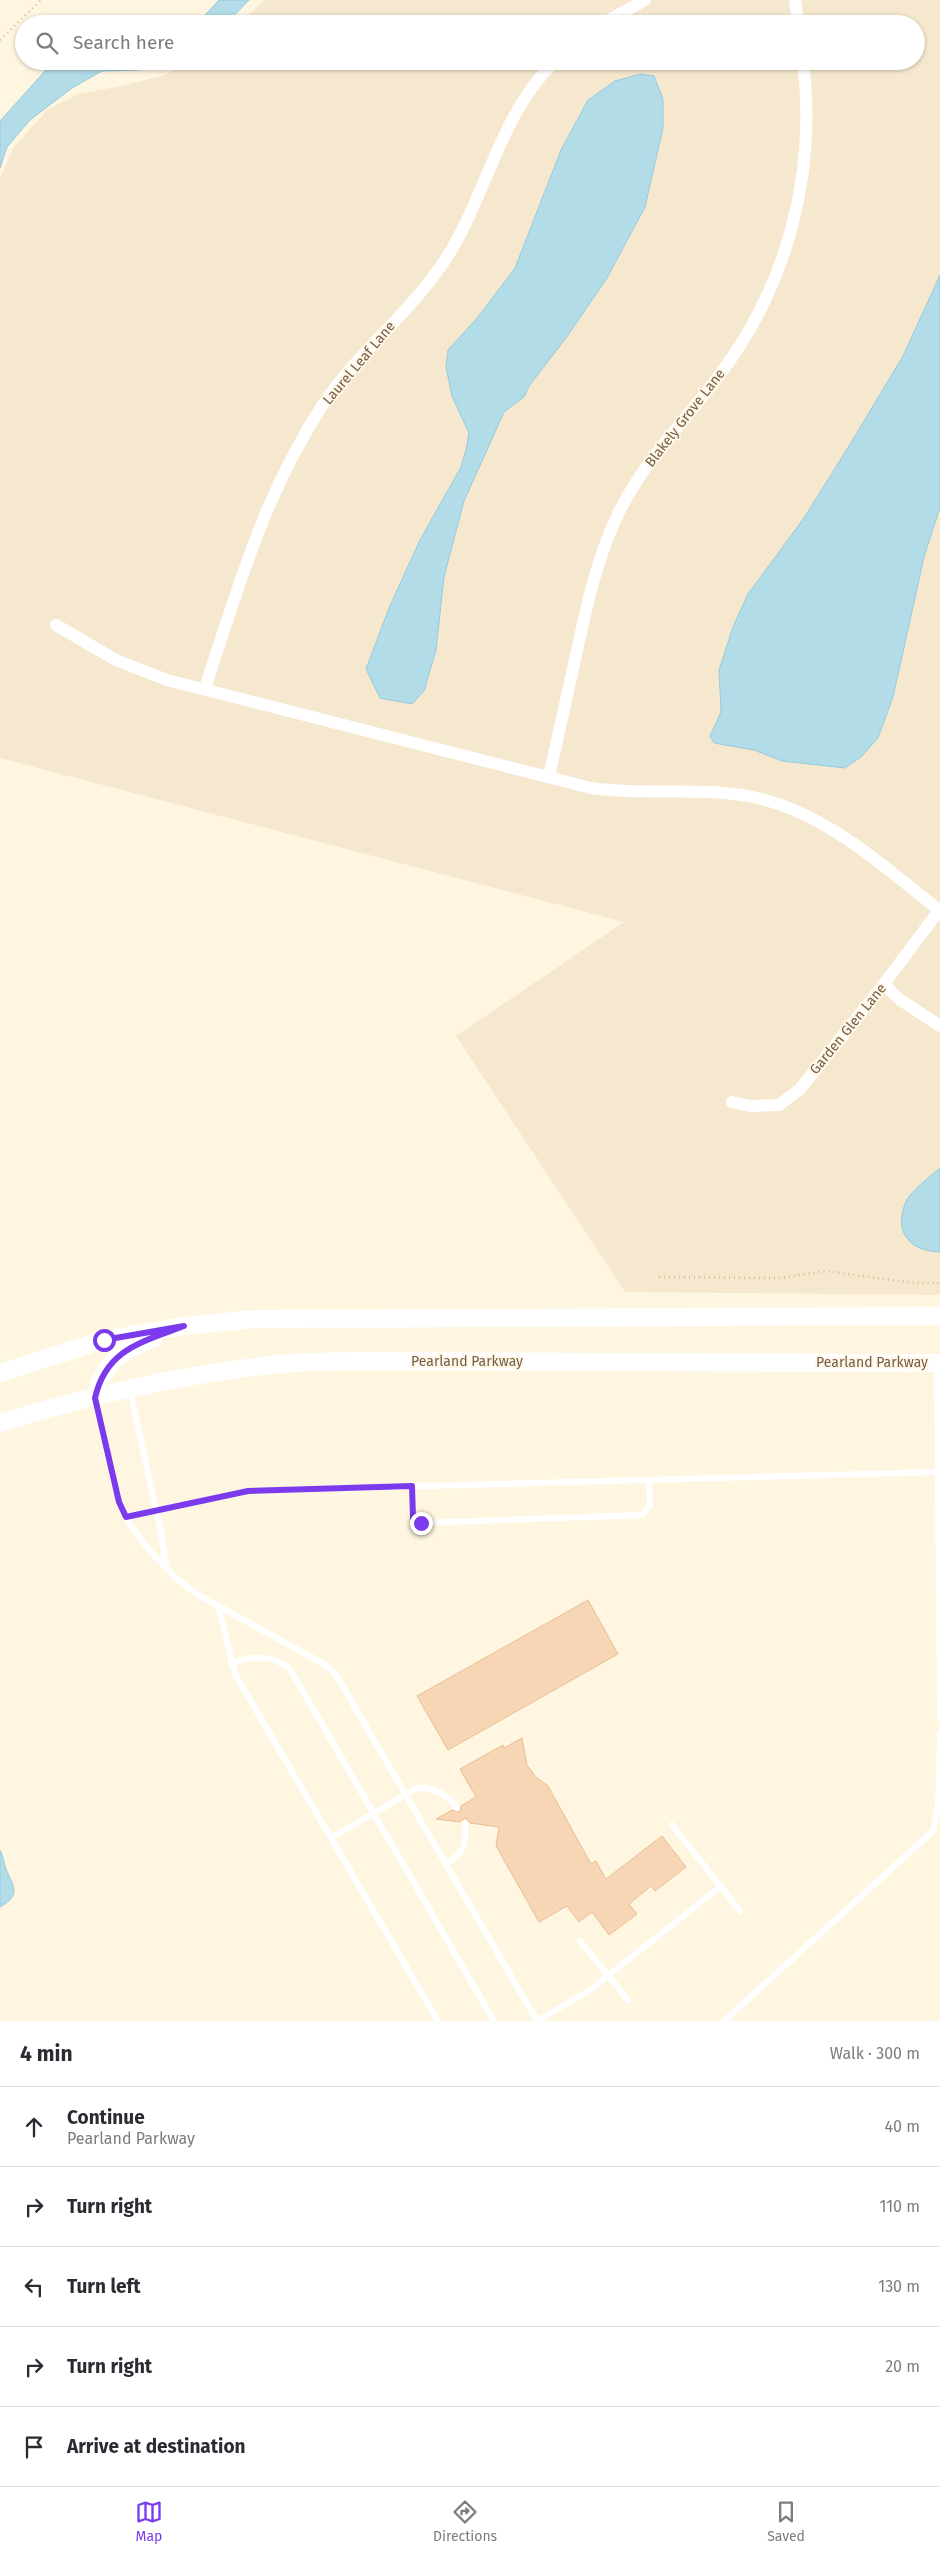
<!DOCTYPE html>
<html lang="en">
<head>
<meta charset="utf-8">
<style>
	body { margin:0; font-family:"Fira Sans",sans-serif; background:#f7f7f7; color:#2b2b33 }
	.stop { position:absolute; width:15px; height:15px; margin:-11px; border:4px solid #7c3aed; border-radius:50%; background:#fff }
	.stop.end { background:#7c3aed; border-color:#fff; box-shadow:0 1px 5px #0008 }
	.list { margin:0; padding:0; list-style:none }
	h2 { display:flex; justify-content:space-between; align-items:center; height:65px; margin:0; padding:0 20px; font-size:21px }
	h2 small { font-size:16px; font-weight:400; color:#7c7c81 }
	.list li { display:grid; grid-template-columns:32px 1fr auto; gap:15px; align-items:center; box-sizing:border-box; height:80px; padding:0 20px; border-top:1px solid #e1e1e2 }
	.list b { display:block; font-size:19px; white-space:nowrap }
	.list p { margin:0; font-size:16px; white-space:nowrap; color:#7c7c81 }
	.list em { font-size:16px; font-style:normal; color:#7c7c81 }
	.icon { flex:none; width:28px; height:28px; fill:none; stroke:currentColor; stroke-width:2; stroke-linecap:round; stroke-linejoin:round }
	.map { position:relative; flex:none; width:940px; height:2021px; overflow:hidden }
	.search { position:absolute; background:#fff; box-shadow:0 1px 4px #0004; left:15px; right:15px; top:15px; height:55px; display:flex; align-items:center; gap:12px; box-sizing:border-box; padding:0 18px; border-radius:28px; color:#7c7c81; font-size:19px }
	.sheet { height:465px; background:#fff }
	nav { display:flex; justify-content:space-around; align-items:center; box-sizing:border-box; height:70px; border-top:1px solid #e1e1e2; background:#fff; font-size:14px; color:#7c7c81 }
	nav a { display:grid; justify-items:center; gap:2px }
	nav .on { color:#7c3aed }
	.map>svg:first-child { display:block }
</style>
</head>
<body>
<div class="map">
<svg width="940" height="2021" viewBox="0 0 940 2021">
	<rect width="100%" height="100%" fill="#fef6e0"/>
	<polygon fill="#f6e8ce" points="264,0 940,0 940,1295 625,1292 456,1036 624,922 0,758 0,178 14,147 47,110 79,94 121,86 165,75 188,61 916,61 916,24 239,24"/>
	<g fill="#b3dce9" stroke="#98cadc">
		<polygon points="219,0 249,0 226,24 190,24 205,15"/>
		<polygon points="65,61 164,61 140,70 102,71 72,88 30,120 7,147 0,168 0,121 45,71"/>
		<polygon points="641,74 654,76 663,99 663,128 645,207 607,278 566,338 529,386 524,397 504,412 464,501 444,577 436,650 424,691 412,704 380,698 366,669 389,608 420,540 461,467 466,450 469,433 452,396 446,367 448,350 478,317 515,268 561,150 588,100 615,81"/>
		<polygon points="940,275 940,507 924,557 893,697 878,738 861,757 845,768 782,761 754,750 714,743 710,736 721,712 719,670 733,627 748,594 804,518 852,441 903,356"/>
		<path d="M940 1168V1252C910 1251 894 1233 905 1204 908 1193 931 1176 940 1168Z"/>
		<path d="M0 1850C3 1856 4 1863 6 1869 13 1886 22 1895 0 1907Z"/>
	</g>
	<g fill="#f6d6b5" stroke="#eabe94">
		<polygon points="588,1600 618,1654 448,1750 417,1696"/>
		<polygon points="522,1738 527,1765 536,1777 548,1786 591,1864 596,1861 606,1879 662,1836 686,1867 655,1891 651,1886 629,1904 637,1914 609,1935 592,1912 579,1922 567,1906 539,1922 496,1846 499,1827 470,1823 465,1818 460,1822 436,1819 452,1810 460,1812 461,1806 476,1797 460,1769 503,1745 504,1748"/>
	</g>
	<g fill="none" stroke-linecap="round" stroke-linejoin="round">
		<g stroke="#dbb999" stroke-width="2.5" stroke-dasharray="1 4" stroke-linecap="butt">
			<polyline points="0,40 41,0"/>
			<polyline points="659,1277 779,1278 825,1271 916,1283 940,1283"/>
		</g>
		<g stroke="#fff" stroke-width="6">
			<polyline points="937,1364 940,1719"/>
			<polyline points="130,1390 162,1537 166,1568"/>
			<polyline points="95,1400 119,1502 130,1525 151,1552 178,1580 198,1595 324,1664 335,1673 537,2021"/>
			<polyline points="412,1486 413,1518 421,1523 642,1515 650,1505 649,1480"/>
			<polyline points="126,1517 248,1491 938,1472"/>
			<polyline points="218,1605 235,1674 438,2021"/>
			<path d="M231 1663C253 1656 271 1654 290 1669L494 2021"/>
			<polyline points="672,1825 740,1911"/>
			<path d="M331 1838 417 1788C434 1787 447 1794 457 1808"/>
			<path d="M446 1864C464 1854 467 1843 465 1823"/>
			<polyline points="580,1941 628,2000"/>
			<polyline points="537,2021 590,1990 721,1886"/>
			<polyline points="724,2021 933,1831 938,1808 940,1733"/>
		</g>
		<g stroke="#fff" stroke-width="12">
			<polyline points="795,0 798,24"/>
			<polyline points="602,24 645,0"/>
			<path d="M56 625 116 660 167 680 591 788C644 796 700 786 753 797 825 812 883 866 939 910"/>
			<path d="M205 688C238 588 264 495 322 406 360 349 417 308 452 249 488 188 502 112 555 61"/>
			<path d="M549 776C559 733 568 690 578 646 588 600 598 555 619 512 644 461 684 422 718 377 787 287 817 174 803 61"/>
			<polyline points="884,984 899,999 940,1026"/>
			<polyline points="732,1102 750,1106 779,1105 800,1089 884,984 940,909"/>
		</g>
		<g stroke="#fff" stroke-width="18">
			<polyline points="0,1373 104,1340 184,1326 255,1319 940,1316"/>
			<path d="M95 1398C103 1362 122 1350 154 1338"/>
			<path d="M0 1423C88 1396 179 1375 271 1365 297 1362 324 1362 351 1361L940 1363"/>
		</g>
	</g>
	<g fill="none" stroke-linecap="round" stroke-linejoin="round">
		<path stroke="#7c3aed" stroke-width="6" d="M104 1340 184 1326C142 1342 106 1349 95 1398L119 1502 126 1517 248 1491 412 1486 413 1518 421 1523"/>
	</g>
	<g text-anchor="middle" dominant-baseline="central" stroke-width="4" stroke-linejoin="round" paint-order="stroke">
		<g font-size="14" fill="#775c45" stroke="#fff8e8">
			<text transform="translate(359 363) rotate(-50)">Laurel Leaf Lane</text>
			<text transform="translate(685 418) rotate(-52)">Blakely Grove Lane</text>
			<text transform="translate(848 1029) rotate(-51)">Garden Glen Lane</text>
			<text x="467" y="1361">Pearland Parkway</text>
			<text x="872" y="1362">Pearland Parkway</text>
		</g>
	</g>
</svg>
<div class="stop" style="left:104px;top:1340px"></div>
<div class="stop end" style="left:421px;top:1523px"></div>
<div class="search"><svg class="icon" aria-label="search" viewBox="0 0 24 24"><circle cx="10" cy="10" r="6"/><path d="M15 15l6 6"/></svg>Search here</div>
</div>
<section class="sheet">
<h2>4 min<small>Walk · 300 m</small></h2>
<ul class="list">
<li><svg class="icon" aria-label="ahead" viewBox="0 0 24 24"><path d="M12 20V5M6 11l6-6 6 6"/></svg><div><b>Continue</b><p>Pearland Parkway</p></div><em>40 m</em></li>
<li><svg class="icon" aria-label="right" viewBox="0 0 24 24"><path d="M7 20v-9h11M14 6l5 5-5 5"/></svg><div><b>Turn right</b></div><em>110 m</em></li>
<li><svg class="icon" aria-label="left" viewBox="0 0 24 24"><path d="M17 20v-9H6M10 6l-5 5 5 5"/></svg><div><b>Turn left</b></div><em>130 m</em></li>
<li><svg class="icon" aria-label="right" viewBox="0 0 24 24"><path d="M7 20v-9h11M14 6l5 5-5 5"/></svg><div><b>Turn right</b></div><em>20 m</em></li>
<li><svg class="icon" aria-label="arrive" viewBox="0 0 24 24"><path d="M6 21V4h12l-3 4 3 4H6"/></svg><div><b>Arrive at destination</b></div></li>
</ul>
</section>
<nav>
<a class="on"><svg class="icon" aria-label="map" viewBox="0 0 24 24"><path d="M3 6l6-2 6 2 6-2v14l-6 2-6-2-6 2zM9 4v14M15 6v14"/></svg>Map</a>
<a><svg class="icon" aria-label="directions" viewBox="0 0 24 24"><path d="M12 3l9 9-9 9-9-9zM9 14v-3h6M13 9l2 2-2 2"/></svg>Directions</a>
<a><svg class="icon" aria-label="saved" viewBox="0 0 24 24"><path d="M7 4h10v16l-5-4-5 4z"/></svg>Saved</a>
</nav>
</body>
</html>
